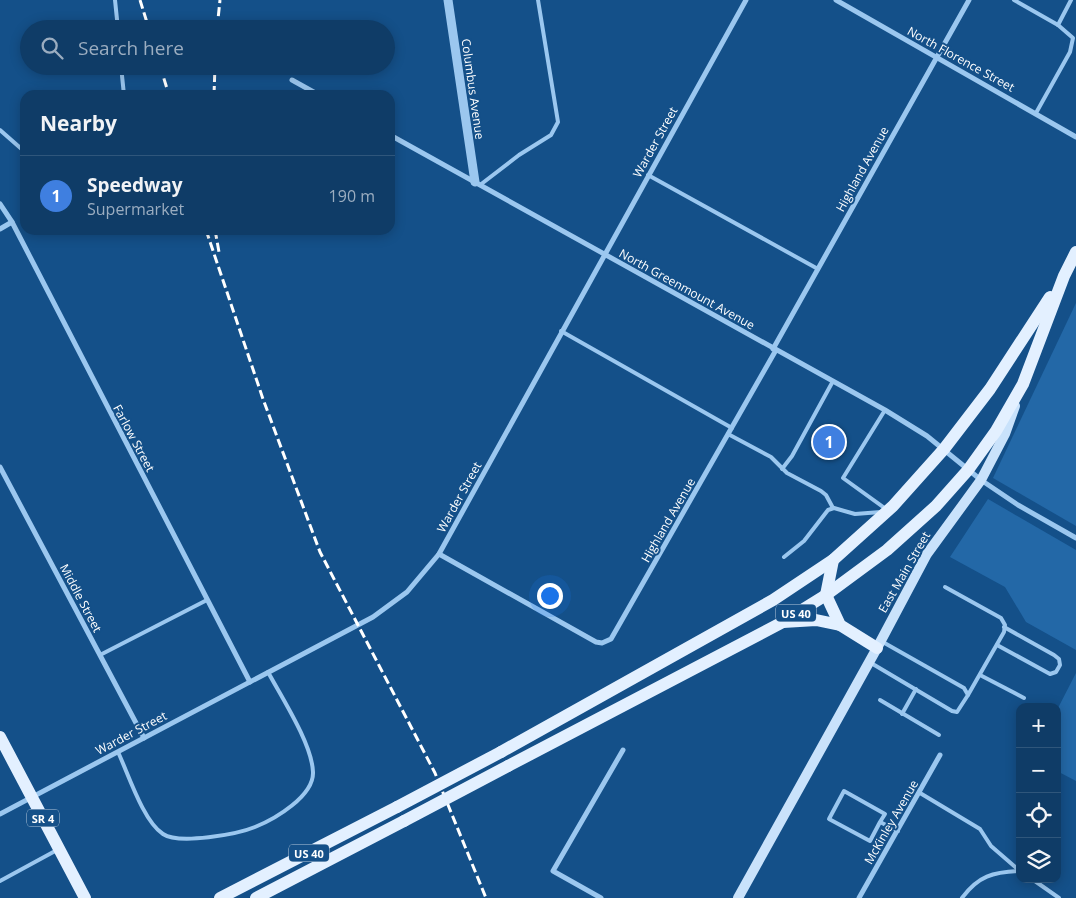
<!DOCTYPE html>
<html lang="en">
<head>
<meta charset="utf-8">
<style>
	body { margin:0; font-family:"Open Sans",sans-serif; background:#1d4770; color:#f1f3f6 }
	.controls { position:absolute; right:15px; bottom:15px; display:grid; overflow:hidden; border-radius:10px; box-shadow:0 2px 12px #0003 }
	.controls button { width:45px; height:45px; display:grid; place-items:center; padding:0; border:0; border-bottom:1px solid #2f567b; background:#0f3c67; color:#f1f3f6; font:25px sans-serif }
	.you { position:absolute; left:549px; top:595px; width:18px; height:18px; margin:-12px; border:4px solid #fff; border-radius:50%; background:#1a73e8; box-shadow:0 0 0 8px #1a73e833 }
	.badge { display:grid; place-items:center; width:32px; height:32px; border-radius:50%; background:#bca0f2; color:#fff; font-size:16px; font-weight:700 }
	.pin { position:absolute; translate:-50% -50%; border:2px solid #fff; box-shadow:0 1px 5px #0006 }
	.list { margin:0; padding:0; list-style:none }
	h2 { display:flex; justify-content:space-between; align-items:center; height:65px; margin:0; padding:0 20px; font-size:21px }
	h2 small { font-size:16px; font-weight:400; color:#9badc0 }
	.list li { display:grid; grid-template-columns:32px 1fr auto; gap:15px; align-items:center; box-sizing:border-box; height:80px; padding:0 20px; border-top:1px solid #2f567b }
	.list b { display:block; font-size:19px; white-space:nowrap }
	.list p { margin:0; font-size:16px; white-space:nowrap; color:#9badc0 }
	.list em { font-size:16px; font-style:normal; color:#9badc0 }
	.icon { flex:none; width:28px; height:28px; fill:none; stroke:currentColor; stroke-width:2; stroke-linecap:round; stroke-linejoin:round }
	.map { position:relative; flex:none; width:1076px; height:898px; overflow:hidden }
	.search { position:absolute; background:#0f3c67; box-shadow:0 2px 12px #0003; left:20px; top:20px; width:375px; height:55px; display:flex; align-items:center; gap:12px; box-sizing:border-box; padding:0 18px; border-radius:28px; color:#9badc0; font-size:19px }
	.panel { position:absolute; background:#0f3c67; box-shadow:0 2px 12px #0003; left:20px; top:90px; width:375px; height:145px; border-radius:15px }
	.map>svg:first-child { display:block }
</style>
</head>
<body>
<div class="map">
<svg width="1076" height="898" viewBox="0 0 1076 898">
	<rect width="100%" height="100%" fill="#145089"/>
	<g fill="#2368a7">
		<polygon points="1076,303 1076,526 993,478"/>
		<polygon points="988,499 1076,550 1076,650 1026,622 1005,587 950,557"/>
		<polygon points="1076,673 1076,781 1057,771 1057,710"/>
	</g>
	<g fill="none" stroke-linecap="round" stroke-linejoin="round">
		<g stroke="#9bc7ef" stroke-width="4">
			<polyline points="115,0 118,29"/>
			<polyline points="1014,0 1058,25 1073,38 1070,52 1036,113"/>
			<polyline points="1058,25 1071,0"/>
			<polyline points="121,66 124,95"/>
			<polyline points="0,130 25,152"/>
			<polyline points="648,175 818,269"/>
			<polyline points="480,185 519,155 551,135 558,122 538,0"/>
			<polyline points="561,331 732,428"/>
			<polyline points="885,410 843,478 886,509"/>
			<polyline points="728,434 771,457 787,473 821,491 826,495 833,508"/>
			<polyline points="782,469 792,456 833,381"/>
			<polyline points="784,557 804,541 828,510 834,508 855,514 881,512"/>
			<polyline points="945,587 1001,618 1005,625 1004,632 968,695"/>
			<polyline points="997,645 1050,674 1056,672 1060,665 1059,659 1054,655 1004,627"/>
			<polyline points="100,655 207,600"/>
			<polyline points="871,663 952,711 957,712 968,695 964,688 881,641"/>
			<polyline points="980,675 1024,698"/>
			<polyline points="880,700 939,735"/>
			<polyline points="902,714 916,689"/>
			<path d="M118 752C128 773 143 821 163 834 179 845 238 834 255 827 275 819 314 796 313 772 312 744 282 698 268 672"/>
			<polyline points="920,793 980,829 991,846 1020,871"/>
			<polyline points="880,822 870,841 829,819 844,791 885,814 880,822 898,831"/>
			<polyline points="1032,879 1059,898"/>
			<polyline points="0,881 57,850"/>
			<path d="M962 898C978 876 993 872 1020 871"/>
		</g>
		<g stroke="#9bc7ef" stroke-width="5">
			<polyline points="836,0 1076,137"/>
			<polyline points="292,80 319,95"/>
			<polyline points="390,135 885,410 927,436 981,480 1018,505 1076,538"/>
			<polyline points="0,204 12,222 250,682"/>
			<polyline points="0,229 12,222"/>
			<polyline points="773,349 969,0"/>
			<polyline points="0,467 144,738"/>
			<polyline points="439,554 596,642 602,643 611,639 776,350"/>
			<polyline points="0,814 373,617 407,592 439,554 746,0"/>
			<polyline points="601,898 553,871 623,750"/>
			<polyline points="859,898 940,755"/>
		</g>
		<polyline stroke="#9bc7ef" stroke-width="9" points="448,0 475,182"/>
		<polyline stroke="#c9e2fb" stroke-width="10" points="738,898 877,648 927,554 981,480 1005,434 1015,406"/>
		<g stroke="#e3f0ff" stroke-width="12">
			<polyline points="833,560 826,595 840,625 877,648"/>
			<polyline points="783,622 816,620 840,625"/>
			<polyline points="0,737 85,898"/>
			<polyline points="501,752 773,600 833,560 893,506 944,449 990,389 1050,297"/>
			<polyline points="508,766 781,623 826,595 887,550 936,506 968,470 996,431 1023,384 1064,276 1076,252"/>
			<polyline points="220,898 397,807"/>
			<polyline points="256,898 404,821"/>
		</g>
		<g stroke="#fff" stroke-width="3" stroke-dasharray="9 4" stroke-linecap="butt">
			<polyline points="140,0 149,29"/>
			<polyline points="217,29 220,0"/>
			<polyline points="160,66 169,95"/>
			<polyline points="214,95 215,66"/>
			<polyline points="206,230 263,399 320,552 435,773 486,898"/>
			<polyline points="215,230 219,252"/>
		</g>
		<g stroke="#e3f0ff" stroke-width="12">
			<polyline points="397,807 501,752"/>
			<polyline points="404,821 508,766"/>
		</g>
	</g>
	<g text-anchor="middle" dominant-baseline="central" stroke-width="4" stroke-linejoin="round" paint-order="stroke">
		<g fill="#145089" stroke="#b8cadc" stroke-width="1">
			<rect x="776" y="604.5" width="40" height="17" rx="4"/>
			<rect x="27" y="809.5" width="32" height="17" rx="4"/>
			<rect x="289" y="844.5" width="40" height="17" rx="4"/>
		</g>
		<g font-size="11" font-weight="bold" fill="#fff">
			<text x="796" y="613">US 40</text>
			<text x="43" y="818">SR 4</text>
			<text x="309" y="853">US 40</text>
		</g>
		<g font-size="12" fill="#fff" stroke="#145089">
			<text transform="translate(961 59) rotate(29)">North Florence Street</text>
			<text transform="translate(473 89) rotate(82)">Columbus Avenue</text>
			<text transform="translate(655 142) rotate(-61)">Warder Street</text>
			<text transform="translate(862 169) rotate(-61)">Highland Avenue</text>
			<text transform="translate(687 289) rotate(29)">North Greenmount Avenue</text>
			<text transform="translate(134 438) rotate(62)">Farlow Street</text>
			<text transform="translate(459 497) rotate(-61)">Warder Street</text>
			<text transform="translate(668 520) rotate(-60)">Highland Avenue</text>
			<text transform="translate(904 572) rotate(-60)">East Main Street</text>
			<text transform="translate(81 598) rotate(62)">Middle Street</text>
			<text transform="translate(131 733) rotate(-28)">Warder Street</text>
			<text transform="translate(891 822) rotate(-60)">McKinley Avenue</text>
		</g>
	</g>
</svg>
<div class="controls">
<button>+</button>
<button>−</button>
<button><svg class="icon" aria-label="locate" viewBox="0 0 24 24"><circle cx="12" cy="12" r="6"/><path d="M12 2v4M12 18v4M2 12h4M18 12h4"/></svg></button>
<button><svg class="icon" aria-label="layers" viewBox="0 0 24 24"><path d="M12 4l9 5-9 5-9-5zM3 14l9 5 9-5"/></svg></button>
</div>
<div class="you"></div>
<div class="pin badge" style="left:829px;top:442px;background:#3f7fe0">1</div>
<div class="search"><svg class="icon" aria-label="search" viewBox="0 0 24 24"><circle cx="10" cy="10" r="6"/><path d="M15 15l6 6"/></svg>Search here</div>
<section class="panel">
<h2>Nearby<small></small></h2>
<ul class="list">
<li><span class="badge" style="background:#3f7fe0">1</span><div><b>Speedway</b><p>Supermarket</p></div><em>190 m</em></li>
</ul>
</section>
</div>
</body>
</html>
